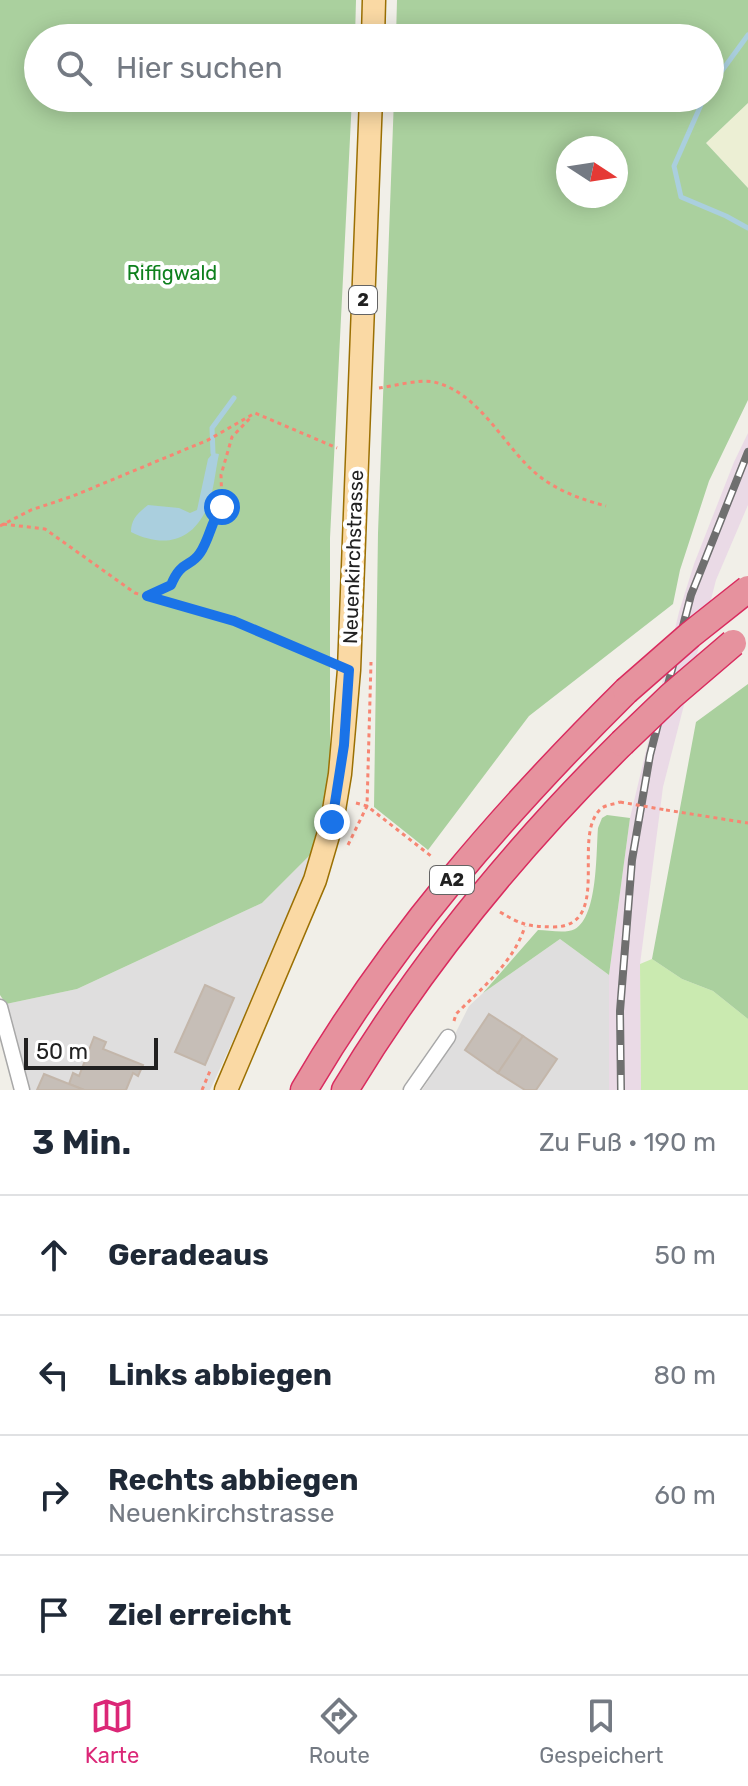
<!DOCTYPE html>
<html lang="de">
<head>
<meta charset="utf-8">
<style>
	body { margin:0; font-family:Rubik,sans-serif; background:#f6f6f7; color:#1f2937 }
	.compass { position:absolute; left:556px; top:136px; width:72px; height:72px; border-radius:50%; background:#fff; box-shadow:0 4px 20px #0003; rotate:102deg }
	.scale { position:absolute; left:24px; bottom:20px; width:134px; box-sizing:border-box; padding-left:8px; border:4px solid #212121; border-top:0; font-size:22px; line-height:28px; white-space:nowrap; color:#212121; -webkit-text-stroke:6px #fff; paint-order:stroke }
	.stop { position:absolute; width:24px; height:24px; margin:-18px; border:6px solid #1a73e8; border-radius:50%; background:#fff }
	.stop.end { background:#1a73e8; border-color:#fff; box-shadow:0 2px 8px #0008 }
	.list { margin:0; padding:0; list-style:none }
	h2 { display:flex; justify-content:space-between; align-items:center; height:104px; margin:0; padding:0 32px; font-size:34px }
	h2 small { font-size:26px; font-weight:400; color:#747a83 }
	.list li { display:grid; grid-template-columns:52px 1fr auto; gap:24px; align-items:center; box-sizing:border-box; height:120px; padding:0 32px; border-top:2px solid #e0e1e3 }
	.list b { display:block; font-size:30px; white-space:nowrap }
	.list p { margin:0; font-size:26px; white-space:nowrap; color:#747a83 }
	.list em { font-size:26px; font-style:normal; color:#747a83 }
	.icon { flex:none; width:44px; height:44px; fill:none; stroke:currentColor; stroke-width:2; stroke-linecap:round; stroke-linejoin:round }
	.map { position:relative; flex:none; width:748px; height:1090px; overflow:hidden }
	.search { position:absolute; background:#fff; box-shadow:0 4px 20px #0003; left:24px; right:24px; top:24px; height:88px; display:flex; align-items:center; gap:20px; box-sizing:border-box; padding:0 28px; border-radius:44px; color:#747a83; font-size:30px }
	.sheet { height:584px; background:#fff }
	nav { display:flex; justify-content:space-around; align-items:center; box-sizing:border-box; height:112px; border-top:2px solid #e0e1e3; background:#fff; font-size:22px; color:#747a83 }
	nav a { display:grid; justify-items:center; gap:4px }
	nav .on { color:#db2777 }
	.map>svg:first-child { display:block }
</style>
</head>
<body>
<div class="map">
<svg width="748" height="1090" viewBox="0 0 748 1090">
	<rect width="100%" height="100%" fill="#f1efe8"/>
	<g fill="#dfdede">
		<polygon points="311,854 289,920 210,1090 25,1090 6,1004 77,989 262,903"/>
		<polygon points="560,939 609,975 609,1090 422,1090 443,1058 469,1006 483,993"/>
	</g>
	<polygon fill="#eadae6" points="748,433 748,505 716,580 663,787 640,964 641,1090 609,1090 609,975 630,818 679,612 694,564 734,462"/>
	<polygon fill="#ecefd4" points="748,103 748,188 706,143"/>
	<polygon fill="#caeab0" points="652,959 682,979 713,991 748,1019 748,1090 641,1090 640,964"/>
	<g fill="#aad09e" fill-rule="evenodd">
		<polygon points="0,0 356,0 355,38 38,38 38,98 352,98 330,538 330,771 311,854 262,903 77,989 6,1004 0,995"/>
		<path d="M397 0H748V103L706 143 748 188V400L709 481 680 570 673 604 529 716 428 850 374 807 378 533 394 98H710V38H396ZM616 148V196H568V148Z"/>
		<polygon points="748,684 748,1019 713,991 682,979 652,959 696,722"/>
		<path d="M607 815 630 818 609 975 560 939 483 993 538 930C549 930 565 934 575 929 598 916 596 852 598 828L602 818Z"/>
	</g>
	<path fill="#aacfde" d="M213 453 219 454C215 471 214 494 206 510 190 544 161 547 131 532 131 519 138 513 148 505L179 508 190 513 197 510 208 459Z"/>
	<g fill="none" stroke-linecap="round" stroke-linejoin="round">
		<g stroke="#aacfde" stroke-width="5">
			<polyline points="710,87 748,35"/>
			<polyline points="704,98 674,166 681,197 726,216 748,228"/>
			<polyline points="213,453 212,428 234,398"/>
		</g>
	</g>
	<g fill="#c6beb7" stroke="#c3b6aa" stroke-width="2">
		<polygon points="205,985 234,998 205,1065 175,1052"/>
		<polygon points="489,1014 523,1036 498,1073 465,1050"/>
		<polygon points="523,1036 557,1059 536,1090 525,1090 498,1073"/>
		<polygon points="94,1037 106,1042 103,1049 143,1065 138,1076 133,1073 126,1090 84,1090 69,1084 73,1073 79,1076"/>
		<polygon points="44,1074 84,1090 37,1090"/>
	</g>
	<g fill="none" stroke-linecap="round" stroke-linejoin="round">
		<defs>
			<g id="minor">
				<polyline points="0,1007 22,1090"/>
				<polyline points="411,1090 448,1037"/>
			</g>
			<g id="primary">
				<polyline points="373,38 374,0"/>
				<polyline points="226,1090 315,880 332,822 340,774 349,670 371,98"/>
			</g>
			<g id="motorway">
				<path d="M304 1090C391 941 504 812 626 691"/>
				<path d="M345 1090C422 962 516 848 622 743"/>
			</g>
		</defs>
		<use href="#minor" stroke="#a8a8a8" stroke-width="17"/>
		<use href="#primary" stroke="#9b7003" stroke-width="25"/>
		<use href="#motorway" stroke="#d92c5f" stroke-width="29"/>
		<g stroke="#f78673" stroke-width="3" stroke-dasharray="4 4" stroke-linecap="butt">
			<path d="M379 388C395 386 418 379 434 382 481 393 504 448 539 476 558 491 583 500 606 506"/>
			<polyline points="3,524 45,529 135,593 234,621 331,662"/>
			<polyline points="0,526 31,510 73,496 208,440 255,413 337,448"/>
			<polyline points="147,596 171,585 177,569 198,556 208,538 212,523 222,507 221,475 232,437 252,416"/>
			<polyline points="356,803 367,806 431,856"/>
			<polyline points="666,810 748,823"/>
			<polyline points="348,845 367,806 371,662"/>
			<path d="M500 912C522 925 526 926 552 927 615 928 569 834 602 808 606 805 615 804 620 802"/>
			<path d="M454 1021 456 1014C482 988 514 962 525 926"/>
			<polyline points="202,1090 210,1071"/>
		</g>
		<use href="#minor" stroke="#fff" stroke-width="14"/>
		<use href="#primary" stroke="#fad9a4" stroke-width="22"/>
		<use href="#motorway" stroke="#e6929e" stroke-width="26"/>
		<defs>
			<polyline id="rail" points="621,1090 620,1011 632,860 650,755 691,595 748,452"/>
		</defs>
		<use href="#rail" stroke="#6f6f6f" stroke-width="8"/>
		<use href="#rail" stroke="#fff" stroke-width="5" stroke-dasharray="15" stroke-linecap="butt"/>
		<defs>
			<g id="motorway-bridge">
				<polyline points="626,691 690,635 748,589"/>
				<polyline points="622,743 671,696 733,643"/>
			</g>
		</defs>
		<use href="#motorway-bridge" stroke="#d92c5f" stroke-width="29" stroke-linecap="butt"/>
		<polyline stroke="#f78673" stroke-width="3" stroke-dasharray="4 4" stroke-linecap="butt" points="620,802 666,810"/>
		<use href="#motorway-bridge" stroke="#e6929e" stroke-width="26"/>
	</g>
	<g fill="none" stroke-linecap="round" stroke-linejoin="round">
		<path stroke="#1a73e8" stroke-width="10" d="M222 507C211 521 210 538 200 553 190 568 181 560 171 585L147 596 234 621 349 670 344 745 332 822"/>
	</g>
	<g text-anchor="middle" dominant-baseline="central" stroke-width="8" stroke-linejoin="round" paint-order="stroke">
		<g fill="#fff" stroke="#646464" stroke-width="2">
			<rect x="349" y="286" width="28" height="28" rx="6"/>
			<rect x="430" y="866" width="44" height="28" rx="6"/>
		</g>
		<g font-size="18" font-weight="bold" fill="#212121">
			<text x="363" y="300">2</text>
			<text x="452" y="880">A2</text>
		</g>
		<g font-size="20" fill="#0e801d" stroke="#fff">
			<text x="172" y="273">Riffigwald</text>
		</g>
		<g font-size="20" fill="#212121" stroke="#fff">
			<text transform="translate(353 557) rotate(-88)">Neuenkirchstrasse</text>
		</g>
	</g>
</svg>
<svg class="compass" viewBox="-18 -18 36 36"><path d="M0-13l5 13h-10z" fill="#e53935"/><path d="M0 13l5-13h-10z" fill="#747a83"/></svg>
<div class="scale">50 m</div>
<div class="stop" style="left:222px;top:507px"></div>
<div class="stop end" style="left:332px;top:822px"></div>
<div class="search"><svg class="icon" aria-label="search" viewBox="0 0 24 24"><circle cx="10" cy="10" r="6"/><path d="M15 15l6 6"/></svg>Hier suchen</div>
</div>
<section class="sheet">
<h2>3 Min.<small>Zu Fuß · 190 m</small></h2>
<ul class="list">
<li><svg class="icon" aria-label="ahead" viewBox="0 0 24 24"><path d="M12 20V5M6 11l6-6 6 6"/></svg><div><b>Geradeaus</b></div><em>50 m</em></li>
<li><svg class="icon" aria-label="left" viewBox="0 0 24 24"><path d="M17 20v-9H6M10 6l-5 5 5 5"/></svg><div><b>Links abbiegen</b></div><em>80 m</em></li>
<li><svg class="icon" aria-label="right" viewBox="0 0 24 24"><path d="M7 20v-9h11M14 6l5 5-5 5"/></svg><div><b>Rechts abbiegen</b><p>Neuenkirchstrasse</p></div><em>60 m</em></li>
<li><svg class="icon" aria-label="arrive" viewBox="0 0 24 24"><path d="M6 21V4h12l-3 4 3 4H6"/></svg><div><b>Ziel erreicht</b></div></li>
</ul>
</section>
<nav>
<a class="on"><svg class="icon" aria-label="map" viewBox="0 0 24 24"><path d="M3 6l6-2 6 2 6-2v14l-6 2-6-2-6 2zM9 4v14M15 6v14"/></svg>Karte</a>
<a><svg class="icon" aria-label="directions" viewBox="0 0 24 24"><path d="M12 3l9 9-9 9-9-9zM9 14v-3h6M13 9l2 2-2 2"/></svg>Route</a>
<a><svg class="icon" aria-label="saved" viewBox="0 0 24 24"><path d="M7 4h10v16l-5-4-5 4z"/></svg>Gespeichert</a>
</nav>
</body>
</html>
